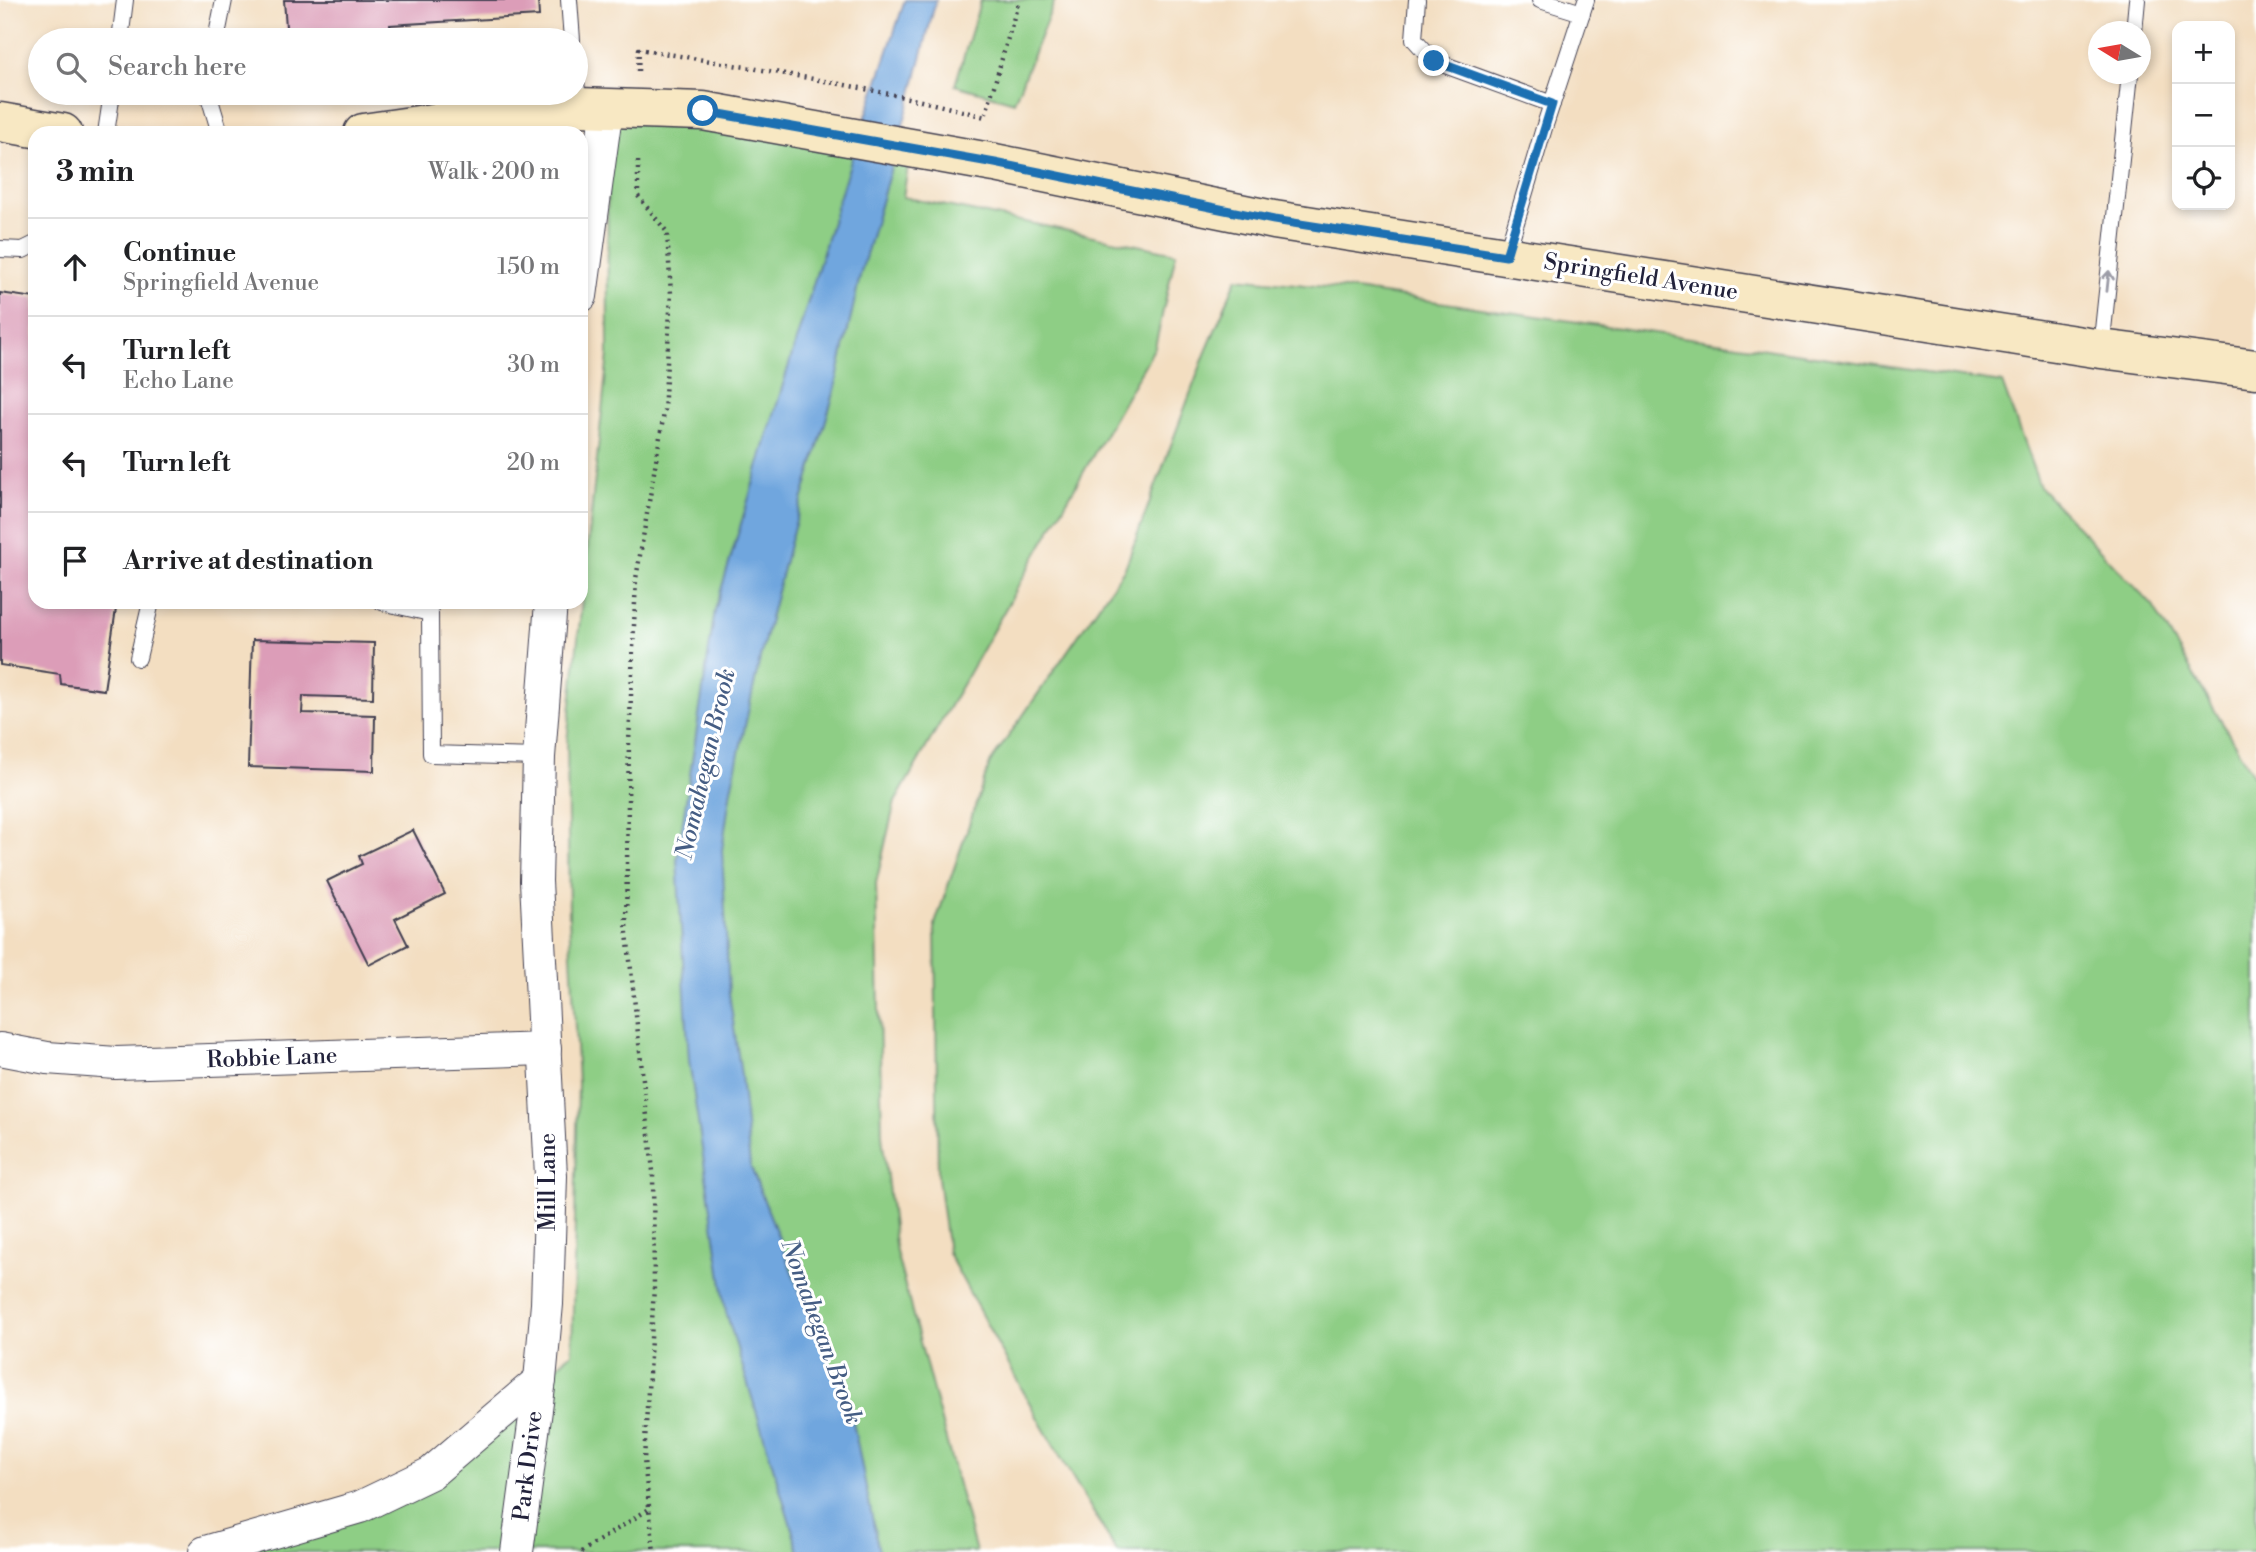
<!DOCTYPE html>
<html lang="en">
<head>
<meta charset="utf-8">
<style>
	body { margin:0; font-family:"Libre Bodoni",serif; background:#f2f2f2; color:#202124 }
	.controls { position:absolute; right:21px; top:21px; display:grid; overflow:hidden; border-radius:14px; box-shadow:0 4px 10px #0003 }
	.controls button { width:63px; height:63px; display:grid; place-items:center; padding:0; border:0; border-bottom:2px solid #e0e0e0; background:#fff; color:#202124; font:35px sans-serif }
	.compass { position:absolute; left:2088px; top:21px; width:63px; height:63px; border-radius:50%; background:#fff; box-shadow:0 4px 10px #0003; rotate:281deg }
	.stop { position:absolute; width:21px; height:21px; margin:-16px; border:5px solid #1f6fb2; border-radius:50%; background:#fff }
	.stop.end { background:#1f6fb2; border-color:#fff; box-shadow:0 2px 7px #0008 }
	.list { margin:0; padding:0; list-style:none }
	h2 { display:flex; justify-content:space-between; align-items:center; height:91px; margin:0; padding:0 28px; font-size:30px }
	h2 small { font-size:23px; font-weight:400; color:#757577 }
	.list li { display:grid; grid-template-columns:46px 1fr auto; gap:21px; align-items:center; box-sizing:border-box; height:98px; padding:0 28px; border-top:2px solid #e0e0e0 }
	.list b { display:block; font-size:26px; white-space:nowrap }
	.list p { margin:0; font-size:23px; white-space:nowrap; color:#757577 }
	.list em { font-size:23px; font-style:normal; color:#757577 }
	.icon { flex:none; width:38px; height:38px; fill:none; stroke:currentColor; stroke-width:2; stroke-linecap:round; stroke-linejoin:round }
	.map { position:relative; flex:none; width:2256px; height:1552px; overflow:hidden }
	.search { position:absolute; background:#fff; box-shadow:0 4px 10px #0003; left:28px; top:28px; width:560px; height:77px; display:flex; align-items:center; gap:18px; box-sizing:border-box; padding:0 24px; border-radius:38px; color:#757577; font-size:26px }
	.panel { position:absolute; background:#fff; box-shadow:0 4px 10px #0003; left:28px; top:126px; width:560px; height:483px; border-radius:21px }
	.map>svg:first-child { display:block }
</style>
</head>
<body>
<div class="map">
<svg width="2256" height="1552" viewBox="0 0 2256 1552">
	<rect width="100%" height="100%" fill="#fff"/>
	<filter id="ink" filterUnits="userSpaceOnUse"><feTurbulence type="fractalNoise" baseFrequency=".0143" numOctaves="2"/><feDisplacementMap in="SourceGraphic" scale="14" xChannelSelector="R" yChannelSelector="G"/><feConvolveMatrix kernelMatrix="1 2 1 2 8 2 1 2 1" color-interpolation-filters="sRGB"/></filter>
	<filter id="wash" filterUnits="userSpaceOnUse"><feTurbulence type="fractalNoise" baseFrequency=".00686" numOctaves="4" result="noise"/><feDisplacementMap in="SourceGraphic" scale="28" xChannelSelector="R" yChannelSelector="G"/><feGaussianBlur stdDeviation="1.57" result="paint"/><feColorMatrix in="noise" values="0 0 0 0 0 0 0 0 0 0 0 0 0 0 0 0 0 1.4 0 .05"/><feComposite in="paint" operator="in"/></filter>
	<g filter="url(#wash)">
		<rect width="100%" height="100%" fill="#f3dec1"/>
		<g fill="#8ece85" stroke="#587860" stroke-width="2">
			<polygon points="981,0 1055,0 1014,102 955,85"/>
			<polygon points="607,107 911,148 903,197 1176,253 1155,347 895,802 876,883 882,1135 896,1252 976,1552 205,1552 360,1507 540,1380 572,1353 578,1083 569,918 567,742 608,354"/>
			<polygon points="1237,278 1355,290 2002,383 2040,487 2153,606 2256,780 2256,1552 1117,1552 1042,1426 948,1253 938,1178 935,924 990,763 1125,568 1205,354"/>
		</g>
		<polygon fill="#70a6de" stroke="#49648c" stroke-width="2" points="905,0 936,0 911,97 860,276 834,393 790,541 761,654 731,789 722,850 729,993 741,1075 750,1165 816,1332 851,1412 879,1552 799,1552 726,1312 689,1061 677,860 715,610 844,182"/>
		<g id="blocks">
			<g fill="#dc9db8">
				<polygon points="284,0 538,0 539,16 390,25 391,40 360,40 360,36 287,40"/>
				<polygon points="0,293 35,298 35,602 117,602 104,690 61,684 60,674 0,665"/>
				<polygon points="252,640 374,643 373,698 303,696 302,713 375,715 374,771 248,767"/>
				<polygon points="413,830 445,894 395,919 408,945 369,965 327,881 362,864 359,856"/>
			</g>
		</g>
	</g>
	<g filter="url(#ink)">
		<use href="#blocks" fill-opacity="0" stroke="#413e4f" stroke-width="2"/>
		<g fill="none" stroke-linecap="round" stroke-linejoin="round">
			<defs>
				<g id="lane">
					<polyline points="569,0 572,40"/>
					<polyline points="1417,0 1414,39 1434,61 1552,104"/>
					<polyline points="1540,0 1582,13"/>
					<polyline points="2134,32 2137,0"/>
					<polyline points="120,40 125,0"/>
					<polyline points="216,40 224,0"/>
					<polyline points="576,79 578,107"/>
					<polyline points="208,93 220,133"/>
					<polyline points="106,133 112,93"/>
					<polyline points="0,249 23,250 35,244"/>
					<polyline points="1506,256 1544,128 1586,0"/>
					<polyline points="2101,349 2130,74"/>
					<polyline points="382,602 430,613 431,754 539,757"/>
					<polyline points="138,658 151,602"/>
				</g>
				<g id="street">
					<polyline points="581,296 607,107"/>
					<polyline points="0,1049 47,1058 116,1063 545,1049"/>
					<polyline points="205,1552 360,1507 431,1473 540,1380 547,1304 551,1176 536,881 539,757 551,602"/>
					<polyline points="517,1552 540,1380"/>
				</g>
				<g id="secondary">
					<polyline points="0,122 63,133"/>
					<polyline points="363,133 501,113 578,107 703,111 995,163 1274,220 2101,349 2256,369"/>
				</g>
			</defs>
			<use href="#lane" stroke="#413e4f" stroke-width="18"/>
			<use href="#street" stroke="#413e4f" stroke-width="34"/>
			<use href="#secondary" stroke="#413e4f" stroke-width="41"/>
			<g stroke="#413e4f" stroke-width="4.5" stroke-dasharray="2 5" stroke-linecap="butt">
				<path d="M638 71 639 49C755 69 871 86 985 117L1019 0"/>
				<polyline points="638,161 638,196 667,232 671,294 664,413 636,579 629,742 626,924 653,1171 654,1287 644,1460 654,1552"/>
				<polyline points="581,1552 649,1509"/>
			</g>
			<use href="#lane" stroke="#fff" stroke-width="16"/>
			<use href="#street" stroke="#fff" stroke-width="32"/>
			<use href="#secondary" stroke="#f8e8c3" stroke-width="38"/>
		</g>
		<defs><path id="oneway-shaft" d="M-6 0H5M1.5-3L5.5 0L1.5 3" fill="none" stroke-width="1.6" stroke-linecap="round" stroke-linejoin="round" transform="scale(1.75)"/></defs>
		<use stroke="#9c9ca7" href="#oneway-shaft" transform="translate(2108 281) rotate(-84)"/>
	</g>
	<g fill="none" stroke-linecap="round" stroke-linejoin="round" filter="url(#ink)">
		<polyline stroke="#1f6fb2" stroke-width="9" points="703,111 995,163 1274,220 1506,256 1552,104 1434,61"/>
	</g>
	<g text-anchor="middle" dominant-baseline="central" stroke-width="6" stroke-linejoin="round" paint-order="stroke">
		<g font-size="23" fill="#22223b" stroke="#fff">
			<text transform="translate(1641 277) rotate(9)">Springfield Avenue</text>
			<text transform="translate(272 1058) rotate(-2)">Robbie Lane</text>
			<text transform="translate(548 1182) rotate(-90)">Mill Lane</text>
			<text transform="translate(528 1466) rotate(-83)">Park Drive</text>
		</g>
		<g font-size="24" font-style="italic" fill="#455d84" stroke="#fff">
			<text transform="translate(706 764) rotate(-77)">Nomahegan Brook</text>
			<text transform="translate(821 1332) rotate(70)">Nomahegan Brook</text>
		</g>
	</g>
</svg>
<div class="controls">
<button>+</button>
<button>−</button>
<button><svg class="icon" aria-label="locate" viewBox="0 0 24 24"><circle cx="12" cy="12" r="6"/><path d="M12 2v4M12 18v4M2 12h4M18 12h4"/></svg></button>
</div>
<svg class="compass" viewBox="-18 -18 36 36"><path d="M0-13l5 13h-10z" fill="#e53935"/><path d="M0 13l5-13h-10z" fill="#757577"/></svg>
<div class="stop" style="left:703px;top:111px"></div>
<div class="stop end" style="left:1434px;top:61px"></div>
<div class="search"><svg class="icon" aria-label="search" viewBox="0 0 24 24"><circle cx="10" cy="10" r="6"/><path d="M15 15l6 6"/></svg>Search here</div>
<section class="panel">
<h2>3 min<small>Walk · 200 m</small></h2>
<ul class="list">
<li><svg class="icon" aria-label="ahead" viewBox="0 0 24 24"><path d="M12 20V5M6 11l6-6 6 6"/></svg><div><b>Continue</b><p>Springfield Avenue</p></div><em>150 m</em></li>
<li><svg class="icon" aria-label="left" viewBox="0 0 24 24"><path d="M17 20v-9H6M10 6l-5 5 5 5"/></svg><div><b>Turn left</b><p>Echo Lane</p></div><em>30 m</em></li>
<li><svg class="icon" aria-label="left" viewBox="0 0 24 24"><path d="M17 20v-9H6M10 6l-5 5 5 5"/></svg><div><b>Turn left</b></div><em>20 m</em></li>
<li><svg class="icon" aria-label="arrive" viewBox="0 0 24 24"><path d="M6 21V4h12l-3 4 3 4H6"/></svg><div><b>Arrive at destination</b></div></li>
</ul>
</section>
</div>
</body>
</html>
